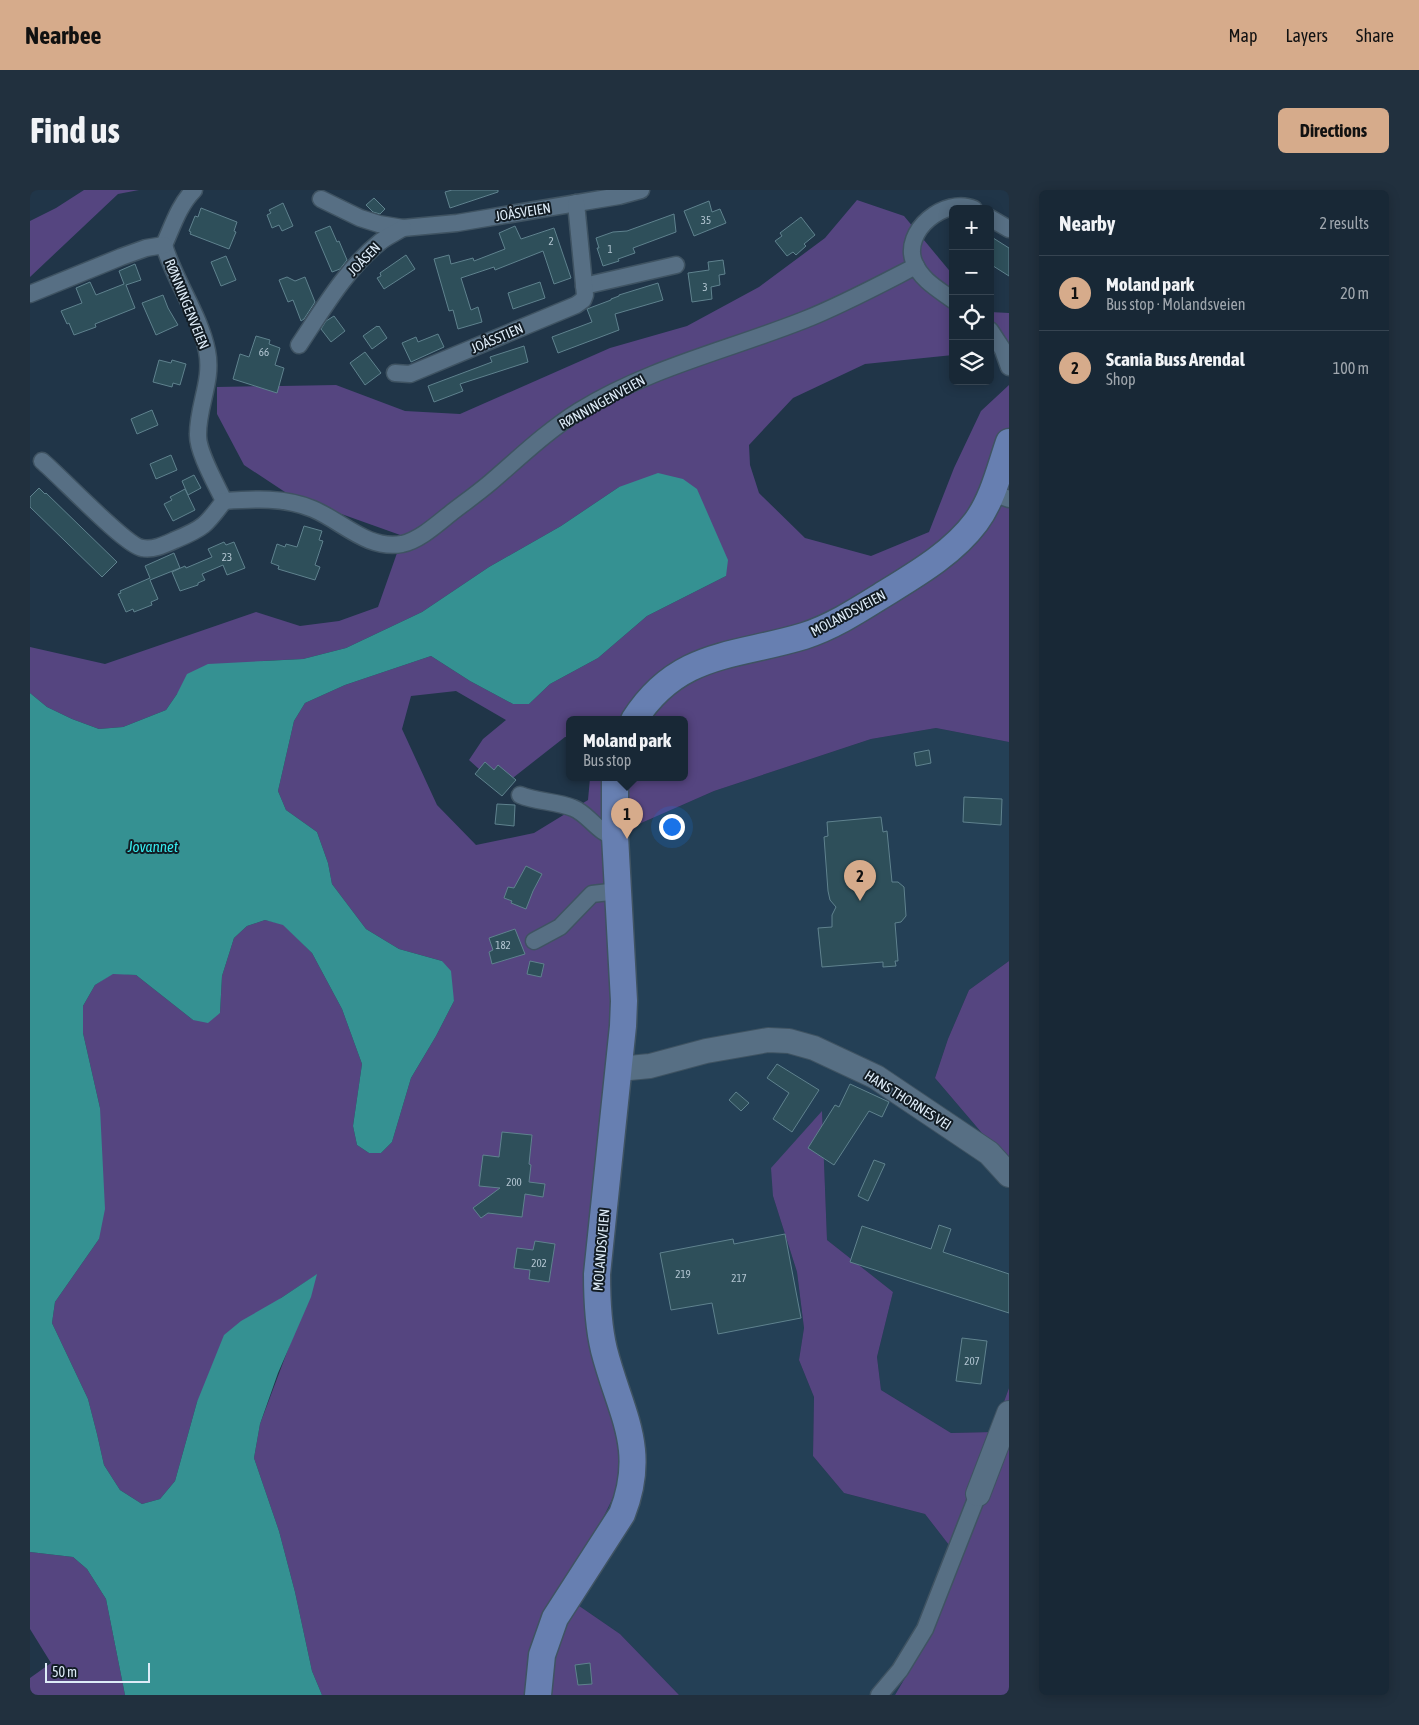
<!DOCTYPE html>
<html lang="en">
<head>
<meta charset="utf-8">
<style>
	body { margin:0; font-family:"Asap Condensed",sans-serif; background:#21303e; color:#f1f3f6 }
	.controls { position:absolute; right:15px; top:15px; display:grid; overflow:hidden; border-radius:8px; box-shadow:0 2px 12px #0003 }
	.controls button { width:45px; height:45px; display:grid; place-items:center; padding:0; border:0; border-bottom:1px solid #364451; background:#182836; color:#f1f3f6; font:25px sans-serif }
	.scale { position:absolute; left:15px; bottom:12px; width:105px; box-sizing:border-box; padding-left:5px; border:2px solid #ddebf7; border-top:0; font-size:14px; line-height:18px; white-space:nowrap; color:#ddebf7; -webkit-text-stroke:4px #121c24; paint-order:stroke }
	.you { position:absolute; left:641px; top:636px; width:18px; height:18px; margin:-12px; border:4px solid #fff; border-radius:50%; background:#1a73e8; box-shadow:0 0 0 8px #1a73e833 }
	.badge { display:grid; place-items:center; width:32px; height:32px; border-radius:50%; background:#d6ab8b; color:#111; font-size:16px; font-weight:700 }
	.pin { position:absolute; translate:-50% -41px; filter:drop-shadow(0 1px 2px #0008) }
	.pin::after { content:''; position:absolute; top:26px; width:18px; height:15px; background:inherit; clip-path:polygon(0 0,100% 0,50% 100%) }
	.popup { position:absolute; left:536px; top:526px; width:122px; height:65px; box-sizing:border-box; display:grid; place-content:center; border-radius:8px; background:#182836; filter:drop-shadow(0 1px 4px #0005); font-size:16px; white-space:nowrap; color:#9fa6ad }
	.popup b { font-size:19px; color:#f1f3f6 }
	.popup::after { content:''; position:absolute; left:50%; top:100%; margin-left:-10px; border:10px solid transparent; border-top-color:#182836 }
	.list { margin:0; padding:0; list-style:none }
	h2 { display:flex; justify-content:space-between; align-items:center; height:65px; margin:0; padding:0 20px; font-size:21px }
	h2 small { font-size:16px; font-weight:400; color:#9fa6ad }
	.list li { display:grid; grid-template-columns:32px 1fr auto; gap:15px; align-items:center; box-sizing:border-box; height:75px; padding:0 20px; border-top:1px solid #364451 }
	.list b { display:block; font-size:19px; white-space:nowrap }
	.list p { margin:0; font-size:16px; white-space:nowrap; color:#9fa6ad }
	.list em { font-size:16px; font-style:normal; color:#9fa6ad }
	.icon { flex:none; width:28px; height:28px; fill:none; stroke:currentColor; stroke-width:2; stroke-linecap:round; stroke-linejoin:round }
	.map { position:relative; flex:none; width:979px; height:1505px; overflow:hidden; border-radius:8px }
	header { display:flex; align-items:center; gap:30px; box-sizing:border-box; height:70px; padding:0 25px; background:#d6ab8b; color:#111 }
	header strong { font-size:24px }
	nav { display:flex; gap:28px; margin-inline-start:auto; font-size:18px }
	.intro { display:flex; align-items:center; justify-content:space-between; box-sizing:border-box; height:120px; padding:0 30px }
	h1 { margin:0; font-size:35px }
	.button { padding:12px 22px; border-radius:8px; background:#d6ab8b; color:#111; font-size:18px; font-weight:700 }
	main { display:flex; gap:30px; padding:0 30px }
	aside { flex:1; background:#182836; border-radius:8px; box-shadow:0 2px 12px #0003 }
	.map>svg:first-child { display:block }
</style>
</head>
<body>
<header>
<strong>Nearbee</strong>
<nav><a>Map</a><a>Layers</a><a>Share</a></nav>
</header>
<div class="intro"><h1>Find us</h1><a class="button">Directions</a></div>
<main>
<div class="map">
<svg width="979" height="1505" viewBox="0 0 979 1505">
	<rect width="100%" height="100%" fill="#203548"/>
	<polygon fill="#244056" points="906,538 979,552 979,771 939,800 918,849 905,888 957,949 979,982 979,1198 963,1242 921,1243 851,1200 847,1167 863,1102 797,1050 792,922 743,1006 767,1082 774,1138 769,1170 784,1207 783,1266 814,1303 895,1324 919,1355 905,1437 865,1505 649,1505 590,1444 542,1411 568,1137 590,653 609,634 684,601 841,549"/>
	<g fill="#554580" fill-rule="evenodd">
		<polygon points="54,0 109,0 88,4 0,87 0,31 26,18"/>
		<path d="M827 10 874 26 923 85V165L835 174 763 208 719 255 720 275 729 303 775 348 841 366 899 342 924 278 951 221 979 195V552L906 538 841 549 684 601 609 634 590 653 568 1069 588 1214 592 1289 556 1363 542 1411 590 1444 649 1505H292L282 1481 265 1402 249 1341 224 1268 230 1234 286 1085 251 1108 167 1212 145 1291 130 1309 112 1314 90 1300 74 1275 67 1244 58 1209 22 1133 25 1112 69 1049 70 918 53 843V816L65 795 83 783 106 785 163 830 190 823 192 786 204 748 217 736 235 730 253 734 282 763 312 819 332 874 323 936 327 955 339 963H351L362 952 381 888 406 846 424 811 412 771 369 759 336 739 302 694 298 673 287 642 256 620 248 601 264 531 275 513 315 495 401 466 440 491 483 514H499L520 494 568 468 617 426 696 386 589 297 531 336 459 377 392 422 316 458 273 469 233 471 147 504 136 520 93 537 69 539 42 529 17 517 0 503V457L75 474 226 422 270 436 309 431 348 417 373 346 261 306 214 275 187 224V197L306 195 375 221 430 224 580 158 657 136 729 97 795 48ZM426 501 476 530 453 549 439 570 470 598 535 547H539L540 530H654V588H560L558 610 504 643 446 655 407 615 372 539 381 506Z"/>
		<polygon points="960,122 979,123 979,158 960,160"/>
		<polygon points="979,771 979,982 957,949 905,888 918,849 939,800"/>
		<polygon points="792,921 797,1050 863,1102 847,1167 851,1200 921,1243 963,1242 979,1198 979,1505 865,1505 905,1437 919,1355 895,1324 814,1303 783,1266 784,1207 769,1170 774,1138 767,1082 743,1006 741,978"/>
		<polygon points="0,1362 43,1367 57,1379 76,1409 95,1505 0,1505 0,1488 21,1473 0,1439"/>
	</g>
	<polygon fill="#359192" points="628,283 653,289 667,299 698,370 696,386 617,426 568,468 520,494 499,514 483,514 440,491 401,466 315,495 275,513 264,531 248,601 256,620 287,642 298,673 302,694 336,739 369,759 412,771 421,781 424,811 406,846 381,888 362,952 351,963 339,963 327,955 323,936 332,874 312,819 282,763 253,735 235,730 217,736 204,748 192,786 190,823 178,833 163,830 106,785 83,784 65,795 53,816 53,843 70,918 75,1019 69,1049 25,1112 22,1133 58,1209 67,1244 74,1275 90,1300 112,1314 130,1309 145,1291 167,1212 194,1145 211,1131 251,1108 287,1084 281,1107 248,1183 230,1234 224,1268 249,1341 265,1402 282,1481 292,1505 95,1505 76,1409 57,1379 43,1367 0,1362 0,503 17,517 42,529 69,539 93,537 136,520 147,504 157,484 178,474 273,469 316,458 392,422 459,377 531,336 589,297"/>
	<g fill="#2e4f5a" stroke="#5f828e">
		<polygon points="422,0 468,0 468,2 420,18 415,2"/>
		<polygon points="344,8 355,19 350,24 343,22 336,15"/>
		<polygon points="679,11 682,22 690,19 696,33 664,46 654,21"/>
		<polygon points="253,13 263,36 252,41 249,35 242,38 237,25 241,23 239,20"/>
		<polygon points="171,18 207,32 204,41 206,42 199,59 160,44 161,42 159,41 165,26 168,27"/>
		<polygon points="644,24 646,42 603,58 605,63 588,69 589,71 573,76 567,58 569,58 566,48 583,42 597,41"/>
		<polygon points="771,27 785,45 774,54 776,56 766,65 763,62 757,66 745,51 752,46 750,43"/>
		<polygon points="300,36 307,52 309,51 317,70 310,79 302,82 285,42"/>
		<polygon points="485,36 491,49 524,38 541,88 524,94 513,61 465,80 464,77 431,88 441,120 448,117 452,132 428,139 423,120 419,121 404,69 419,65 421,74 443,68 444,71 475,59 469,43"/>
		<polygon points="960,46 979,58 979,86 960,74"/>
		<polygon points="376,65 385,79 354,99 347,88 351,86 350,83"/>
		<polygon points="196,66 206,90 191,96 181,72"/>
		<polygon points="693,70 695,84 689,85 690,95 681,97 682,109 662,112 658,83 679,80 678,72"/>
		<polygon points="105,74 111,90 96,95 105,118 65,134 66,137 44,145 39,133 37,134 31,121 52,113 46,98 60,92 66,105 94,94 89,81"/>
		<polygon points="257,87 265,91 275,87 285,112 274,129 271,131 263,110 258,112 249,90"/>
		<polygon points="510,92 515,108 483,119 478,103"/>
		<polygon points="628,93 633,110 585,124 589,140 528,163 522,147 562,132 557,119 581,110 581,109 589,106 589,105"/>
		<polygon points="133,105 138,118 148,135 126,145 112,113"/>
		<polygon points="304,126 315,141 301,152 291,139 296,131"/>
		<polygon points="347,136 348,137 349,136 357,148 342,159 333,146"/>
		<polygon points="408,144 414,157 381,172 372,153 386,147 388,152"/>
		<polygon points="226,146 240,150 239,154 250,158 245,175 254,178 247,203 203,189 210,164 219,167"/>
		<polygon points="494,156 498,172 430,194 433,201 404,212 398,196 462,172 460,167"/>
		<polygon points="335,162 351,183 335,195 320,173"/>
		<polygon points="129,170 141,173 142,170 156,174 150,195 143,193 142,197 123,192"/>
		<polygon points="122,220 128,235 107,244 101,229"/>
		<polygon points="141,265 147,280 126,289 120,274"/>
		<polygon points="164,285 171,298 158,305 152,291"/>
		<polygon points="9,298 15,304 16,303 87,372 72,387 0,317 0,307"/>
		<polygon points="155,299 165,320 143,331 134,314 142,310 140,307"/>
		<polygon points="274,336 292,341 289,350 293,351 285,375 290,377 285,390 248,379 249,376 241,373 247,354 255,357 256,354 267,357"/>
		<polygon points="194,352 196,355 204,352 215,378 197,385 193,375 172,384 175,390 168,393 168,395 150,401 142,382 155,376 156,378 182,367 178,359"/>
		<polygon points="144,363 150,378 120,390 128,409 121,412 122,415 104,422 103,419 96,422 88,404 91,403 90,401 120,388 115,376"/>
		<polygon points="899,560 901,573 886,576 884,563"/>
		<polygon points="455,572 464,580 468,575 486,590 472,606 445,584"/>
		<polygon points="934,607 972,609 971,635 933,632"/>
		<polygon points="467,614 485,615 484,636 465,634"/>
		<polygon points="851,627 853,642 857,641 862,692 868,692 874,697 876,726 871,732 865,733 868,771 865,771 866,776 853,777 853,772 792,777 788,738 802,737 802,725 806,717 800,710 798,701 794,647 798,646 797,632"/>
		<polygon points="496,676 512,684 503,701 496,719 481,713 482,711 474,708 478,697 484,698"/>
		<polygon points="485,739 495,764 462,774 459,762 463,760 459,748"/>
		<polygon points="500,771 514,774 511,787 497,784"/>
		<polygon points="747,874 789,900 762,942 743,929 759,903 737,888"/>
		<polygon points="820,894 859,912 852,927 839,921 804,975 778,958 805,915 809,917"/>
		<polygon points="706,902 719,913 711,921 699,910"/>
		<polygon points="472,942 502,945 499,974 501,975 499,992 515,994 513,1007 495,1004 492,1027 458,1023 451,1028 443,1018 470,998 449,996 453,965 469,967"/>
		<polygon points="844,970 855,974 838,1011 828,1006"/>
		<polygon points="909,1035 921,1039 913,1062 979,1084 979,1123 820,1072 832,1036 901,1059"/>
		<polygon points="755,1044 771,1128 688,1144 682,1113 641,1120 630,1063 703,1049 704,1054"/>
		<polygon points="505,1051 525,1054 519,1092 499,1089 500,1080 484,1078 487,1058 503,1060"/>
		<polygon points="932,1148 957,1151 951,1194 926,1191"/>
		<polygon points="560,1473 562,1494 548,1495 545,1475"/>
	</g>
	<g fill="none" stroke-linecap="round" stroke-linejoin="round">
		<defs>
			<g id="street">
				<polyline points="291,9 330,28 349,34 373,38 427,33 589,6 611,0"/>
				<polyline points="960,28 979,39"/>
				<path d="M134 55C144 90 170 125 177 161 183 190 168 215 168 244 167 261 186 294 194 311 224 309 255 307 283 319 312 331 337 360 372 354 390 350 407 334 421 323 434 313 448 303 461 292 490 267 517 241 549 221 619 178 698 160 774 130 812 115 849 95 886 76"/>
				<path d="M134 55C143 35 149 15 164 0"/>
				<polyline points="554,96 646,75"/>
				<polyline points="0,104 91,67 116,58 134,55"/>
				<path d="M923 110C908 99 891 90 884 72 872 41 915 6 944 19"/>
				<polyline points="960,140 973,160 979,177"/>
				<path d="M269 155C293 119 316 79 350 52 356 47 365 43 373 38"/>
				<polyline points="365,183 380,184 546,115 553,110 555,105 546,13"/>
				<path d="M12 271C30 286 96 356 112 358 124 360 134 355 145 350 174 338 176 335 194 311"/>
				<polyline points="962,303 979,309"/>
				<path d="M490 605C507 612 526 611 543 618 559 624 568 644 585 646"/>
				<polyline points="504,751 530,737 562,704 588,701"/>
				<polyline points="849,1505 870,1480 895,1439 948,1304"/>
			</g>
			<g id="secondary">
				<polyline points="589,879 620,876 676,861 738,850 759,851 784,858 846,887 959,963 979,985"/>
				<polyline points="948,1304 979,1223"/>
			</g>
			<g id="primary">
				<path d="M604 530C648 461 705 467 774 446 802 437 827 421 851 406 885 385 922 364 946 332 963 309 970 278 979 252"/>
				<path d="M508 1505 512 1465 525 1428 592 1324C618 1258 590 1223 574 1160 568 1135 567 1110 567 1084L593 836 594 811 585 646V588"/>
			</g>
		</defs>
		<use href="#street" stroke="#3f5362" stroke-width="19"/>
		<use href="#secondary" stroke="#3f5362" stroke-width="26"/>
		<use href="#primary" stroke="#3f5362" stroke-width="29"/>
		<use href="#street" stroke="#576f84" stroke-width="16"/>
		<use href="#secondary" stroke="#576f84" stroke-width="24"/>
		<use href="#primary" stroke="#677fb1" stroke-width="26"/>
	</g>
	<g text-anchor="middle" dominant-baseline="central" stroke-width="4" stroke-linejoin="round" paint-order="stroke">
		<g font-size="11" fill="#b1c4d0">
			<text x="676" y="30">35</text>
			<text x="521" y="51">2</text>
			<text x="580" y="59">1</text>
			<text x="675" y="97">3</text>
			<text x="234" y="162">66</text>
			<text x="197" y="367">23</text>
			<text x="473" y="755">182</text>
			<text x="484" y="992">200</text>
			<text x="509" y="1073">202</text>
			<text x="653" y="1084">219</text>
			<text x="709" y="1088">217</text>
			<text x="942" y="1171">207</text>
		</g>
		<g font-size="14" fill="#ddebf7" stroke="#121c24">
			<text transform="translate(493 22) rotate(-9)">JOÅSVEIEN</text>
			<text transform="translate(334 69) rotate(-46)">JOÅSEN</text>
			<text transform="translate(157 114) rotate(68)">RØNNINGENVEIEN</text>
			<text transform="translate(467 148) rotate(-23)">JOÅSSTIEN</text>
			<text transform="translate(572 212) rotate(-29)">RØNNINGENVEIEN</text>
			<text transform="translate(818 423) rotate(-28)">MOLANDSVEIEN</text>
			<text transform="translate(878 910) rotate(32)">HANS THORNES VEI</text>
			<text transform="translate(571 1060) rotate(-85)">MOLANDSVEIEN</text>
		</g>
		<g font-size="15" font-style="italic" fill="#37ecee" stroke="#121c24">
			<text x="123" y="656">Jovannet</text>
		</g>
	</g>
</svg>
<div class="controls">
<button>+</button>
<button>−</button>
<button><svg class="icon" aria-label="locate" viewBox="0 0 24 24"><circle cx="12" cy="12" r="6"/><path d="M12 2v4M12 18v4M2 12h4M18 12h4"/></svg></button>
<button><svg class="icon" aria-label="layers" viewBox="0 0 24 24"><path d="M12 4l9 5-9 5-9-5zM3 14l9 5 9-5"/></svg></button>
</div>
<div class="scale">50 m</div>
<div class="you"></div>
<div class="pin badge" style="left:597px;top:649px">1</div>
<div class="popup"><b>Moland park</b>Bus stop</div>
<div class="pin badge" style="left:830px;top:711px">2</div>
</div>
<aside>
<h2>Nearby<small>2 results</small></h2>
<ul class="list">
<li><span class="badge">1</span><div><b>Moland park</b><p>Bus stop · Molandsveien</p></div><em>20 m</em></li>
<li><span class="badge">2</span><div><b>Scania Buss Arendal</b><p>Shop</p></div><em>100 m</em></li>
</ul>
</aside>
</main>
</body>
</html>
